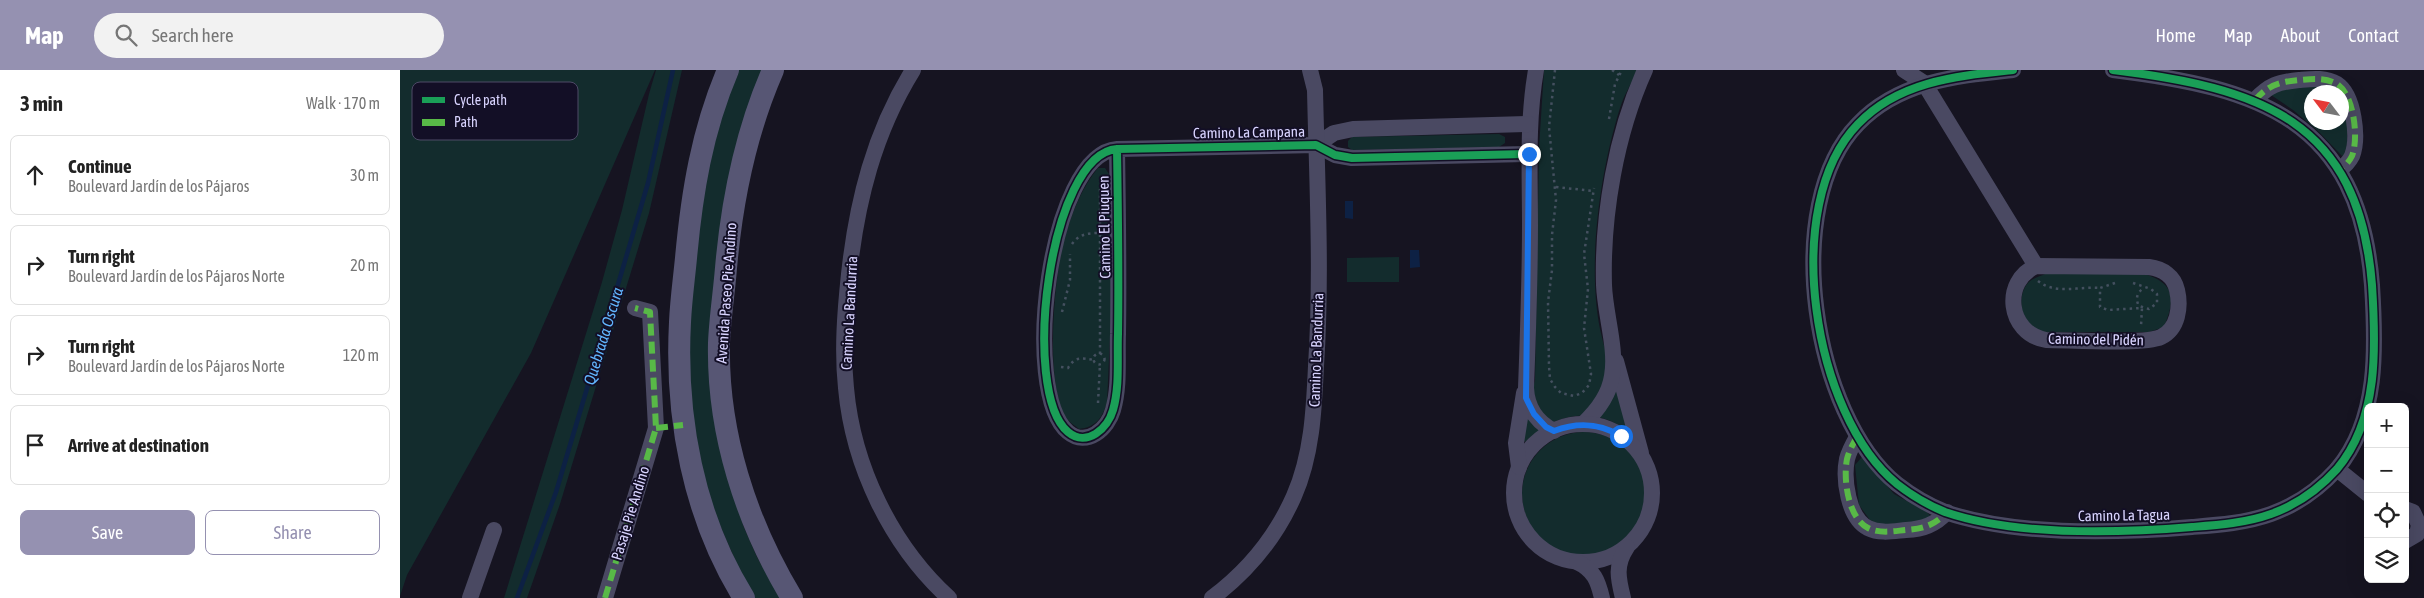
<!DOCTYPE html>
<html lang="en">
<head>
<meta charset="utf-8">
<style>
	body { margin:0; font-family:"Asap Condensed",sans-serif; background:#f2f2f2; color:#222 }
	.controls { position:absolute; right:15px; bottom:15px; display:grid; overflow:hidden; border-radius:8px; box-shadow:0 5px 20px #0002 }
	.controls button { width:45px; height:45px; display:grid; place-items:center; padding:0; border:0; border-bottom:1px solid #e0e0e0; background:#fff; color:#222; font:25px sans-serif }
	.compass { position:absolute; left:1904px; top:15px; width:45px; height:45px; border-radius:50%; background:#fff; box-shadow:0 5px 20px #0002; rotate:302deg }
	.stop { position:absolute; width:15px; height:15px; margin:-11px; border:4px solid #1a73e8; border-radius:50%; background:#fff }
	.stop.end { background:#1a73e8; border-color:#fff; box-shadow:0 1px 5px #0008 }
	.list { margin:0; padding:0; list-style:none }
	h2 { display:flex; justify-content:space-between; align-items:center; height:65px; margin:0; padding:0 20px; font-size:21px }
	h2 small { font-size:16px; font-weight:400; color:#767676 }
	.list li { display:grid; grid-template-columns:32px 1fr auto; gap:15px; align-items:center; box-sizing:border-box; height:80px; margin:0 10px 10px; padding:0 10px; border:1px solid #e0e0e0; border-radius:8px }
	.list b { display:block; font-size:19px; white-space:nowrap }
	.list p { margin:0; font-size:16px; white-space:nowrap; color:#767676 }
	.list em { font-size:16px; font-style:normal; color:#767676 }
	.actions { display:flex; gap:10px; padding:15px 20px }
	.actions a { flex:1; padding:11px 0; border:1px solid #9591b1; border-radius:8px; text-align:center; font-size:18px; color:#9591b1 }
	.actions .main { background:#9591b1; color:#fff }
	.icon { flex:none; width:28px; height:28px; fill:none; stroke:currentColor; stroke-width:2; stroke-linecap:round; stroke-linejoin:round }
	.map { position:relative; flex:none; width:2024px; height:528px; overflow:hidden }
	header { display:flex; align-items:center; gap:30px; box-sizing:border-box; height:70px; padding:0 25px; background:#9591b1; color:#fff }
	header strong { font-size:24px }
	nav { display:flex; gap:28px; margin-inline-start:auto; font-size:18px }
	.search { width:350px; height:45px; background:#f2f2f2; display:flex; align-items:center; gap:12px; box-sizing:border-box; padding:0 18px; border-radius:28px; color:#767676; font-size:19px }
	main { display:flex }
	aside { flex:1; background:#fff }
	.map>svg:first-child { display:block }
</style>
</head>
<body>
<header>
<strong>Map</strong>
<div class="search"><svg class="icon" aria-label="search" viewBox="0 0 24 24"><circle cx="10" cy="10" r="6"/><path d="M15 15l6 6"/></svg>Search here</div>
<nav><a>Home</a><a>Map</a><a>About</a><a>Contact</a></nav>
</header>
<main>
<aside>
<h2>3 min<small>Walk · 170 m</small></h2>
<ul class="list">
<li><svg class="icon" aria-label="ahead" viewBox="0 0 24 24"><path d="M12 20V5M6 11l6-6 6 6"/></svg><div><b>Continue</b><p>Boulevard Jardín de los Pájaros</p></div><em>30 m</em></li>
<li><svg class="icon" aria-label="right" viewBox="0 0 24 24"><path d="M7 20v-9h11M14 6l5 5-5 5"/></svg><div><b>Turn right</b><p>Boulevard Jardín de los Pájaros Norte</p></div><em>20 m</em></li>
<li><svg class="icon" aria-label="right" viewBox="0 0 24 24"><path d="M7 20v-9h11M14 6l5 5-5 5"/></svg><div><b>Turn right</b><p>Boulevard Jardín de los Pájaros Norte</p></div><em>120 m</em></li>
<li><svg class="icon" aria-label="arrive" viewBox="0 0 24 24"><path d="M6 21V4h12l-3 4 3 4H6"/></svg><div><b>Arrive at destination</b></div></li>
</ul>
<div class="actions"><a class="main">Save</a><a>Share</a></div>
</aside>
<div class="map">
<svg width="2024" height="528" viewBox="0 0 2024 528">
	<rect width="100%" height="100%" fill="#161421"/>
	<g fill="#132c2d">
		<polygon points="0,0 255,0 131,283 7,505 0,526"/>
		<polygon points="256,0 282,0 249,143 160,434 127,528 104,528 202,212 222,140 249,24"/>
		<polygon points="338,0 365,0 315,226 343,455 357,487 381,528 352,528 313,440 297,381 286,283 294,171 312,69"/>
		<path d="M1144 0H1238C1232 12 1224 25 1220 38 1200 102 1187 193 1200 259 1207 292 1221 325 1230 357 1222 358 1216 353 1208 350 1177 338 1147 351 1125 372L1121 369 1135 310 1139 78Z"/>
		<path d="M1920 14 1938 22H1912V52H1942V28C1949 44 1948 67 1946 84L1942 86 1919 62 1893 40 1871 25 1873 19Z"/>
		<polygon points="1099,64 1105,67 1105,73 1099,77 952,80 948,77 948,71 952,67"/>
		<path d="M698 98H705L709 104 712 223 707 333C702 348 696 357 679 359 676 356 670 353 667 349 644 317 654 208 664 170 671 145 682 117 698 98Z"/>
		<polygon points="999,187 999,212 947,212 947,188"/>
		<path d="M1645 204H1745C1776 214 1775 230 1764 257L1749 262H1645C1641 261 1636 260 1633 258 1619 249 1617 222 1630 211 1634 208 1641 206 1645 204Z"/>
		<circle cx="1184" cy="424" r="62"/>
		<polygon points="1462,387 1494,424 1527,442 1532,448 1525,454 1481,455 1470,450 1459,435 1455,395"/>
	</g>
	<g fill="#0d2144">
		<polygon points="945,131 953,131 953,149 945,148"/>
		<polygon points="1010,180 1019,180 1020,197 1010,198"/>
	</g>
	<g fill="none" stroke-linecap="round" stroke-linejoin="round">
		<polyline stroke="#0d2144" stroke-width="4.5" points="117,528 156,422 206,255 248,113 273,0"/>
		<g stroke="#44505f" stroke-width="2.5" stroke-dasharray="2.5 4" stroke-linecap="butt">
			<polyline points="1155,0 1149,57 1156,130 1152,165 1152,200 1148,232 1149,296 1150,309 1155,317 1161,323 1174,326 1182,323 1189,315 1191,304 1184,258 1188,219 1184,184 1194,118"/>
			<polyline points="1212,0 1219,5"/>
			<polyline points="1209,49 1215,14 1222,0"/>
			<polyline points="1156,117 1193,121"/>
			<path d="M672 174C679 164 688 163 699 163"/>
			<path d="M1638 211C1655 225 1680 216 1700 218"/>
			<polyline points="1715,213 1700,218 1700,237 1708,240 1742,238 1741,256"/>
			<path d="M1733 213 1751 219 1757 224V233L1749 239 1739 236C1735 229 1737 222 1744 218"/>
			<polyline points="662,242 670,210 670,184"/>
			<circle cx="699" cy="289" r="5.5"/>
			<polyline points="700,284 700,118"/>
			<path d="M661 297 668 298C675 286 682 288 694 290"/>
			<polyline points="698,333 700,294"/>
		</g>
		<g stroke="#4a4962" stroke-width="16">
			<path d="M513 0C474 63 457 131 449 204 445 242 442 280 446 318 453 396 491 475 549 528"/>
			<path d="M1136 0C1127 52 1130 103 1130 155 1130 210 1128 264 1126 318 1127 338 1136 352 1154 361"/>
			<polyline points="1504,0 1524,13 1636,196"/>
			<path d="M1613 0C1557 6 1499 11 1458 54 1379 135 1413 346 1497 414 1511 425 1528 435 1545 442 1615 466 1719 463 1792 457 1818 455 1846 453 1871 444 1896 435 1919 419 1937 399 1979 349 1976 277 1972 215 1959 49 1859 18 1713 0"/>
			<path d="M1855 30C1869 15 1878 12 1899 10 1911 9 1925 7 1937 14 1954 25 1959 68 1952 86 1949 92 1945 96 1939 100"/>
			<polyline points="916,75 934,63 953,59 1129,54"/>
			<path d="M717 79C718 141 719 202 718 264 717 289 720 316 713 340 708 358 687 378 668 362 620 322 649 84 717 79L916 75 935 85 952 88 1129 84"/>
			<path d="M1636 196 1749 197C1763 199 1774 206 1777 220 1781 237 1778 259 1761 267 1744 275 1669 270 1646 270 1607 263 1602 211 1636 196Z"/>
			<polyline points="1216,291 1241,383"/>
			<path d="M1183 354C1197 341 1209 326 1212 306 1217 279 1205 244 1204 215 1202 145 1216 64 1245 0"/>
			<circle cx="1183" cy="423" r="69"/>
			<path d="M1457 367C1453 374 1449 381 1447 389 1443 409 1448 448 1468 458 1480 464 1494 461 1506 460 1523 459 1535 455 1547 442"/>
			<polyline points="1119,397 1116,373 1124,323"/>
			<polyline points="1937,399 1968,424"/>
			<polyline points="2005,439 2013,442 2019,455 2017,464 2005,471"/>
			<path d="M1177 492C1194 500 1198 511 1202 528"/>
			<polyline points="70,528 94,460"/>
			<polyline points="205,528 256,358 250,242 235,238"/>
			<path d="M812 528C848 501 876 467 894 426 912 385 914 340 916 296 922 204 917 112 915 20L910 0"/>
			<path d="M1223 528C1218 508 1215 495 1227 477"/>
		</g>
		<g stroke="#575674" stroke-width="22">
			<path d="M328 0C302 61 292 122 286 188 284 209 281 230 280 252 275 347 293 446 344 528"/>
			<path d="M373 0C345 64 332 129 326 198 324 223 320 248 319 273 317 362 346 452 392 528"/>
		</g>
		<g stroke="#58b947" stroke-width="6" stroke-dasharray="12 6" stroke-linecap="butt">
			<path d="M1855 30C1869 15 1878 12 1899 10 1911 9 1925 7 1937 14 1954 25 1959 68 1952 86 1949 92 1945 96 1939 100"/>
			<polyline points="256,358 283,355"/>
			<path d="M1457 367C1453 374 1449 381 1447 389 1443 409 1448 448 1468 458 1480 464 1494 461 1506 460 1523 459 1535 455 1547 442"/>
			<polyline points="205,528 256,358 250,242 235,238"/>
		</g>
		<defs>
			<g id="cycleway">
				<path d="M1613 0C1557 6 1499 11 1458 54 1379 135 1413 346 1497 414 1511 425 1528 435 1545 442 1615 466 1719 463 1792 457 1818 455 1846 453 1871 444 1896 435 1919 419 1937 399 1979 349 1976 277 1972 215 1959 49 1859 18 1713 0"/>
				<path d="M717 79C718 141 719 202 718 264 717 289 720 316 713 340 708 358 687 378 668 362 620 322 649 84 717 79L916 75 935 85 952 88 1129 84"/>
			</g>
		</defs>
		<use href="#cycleway" stroke="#130f26" stroke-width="11"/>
		<use href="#cycleway" stroke="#1a9f57" stroke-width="8"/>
	</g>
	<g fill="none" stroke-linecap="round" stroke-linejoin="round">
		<path stroke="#1a73e8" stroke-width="6" d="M1129 84 1126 328 1134 344 1146 357 1154 361C1178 352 1199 353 1221 366"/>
	</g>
	<g text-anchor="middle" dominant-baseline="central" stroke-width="4" stroke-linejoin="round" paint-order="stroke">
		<g font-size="15" fill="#d9d4ff" stroke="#130f26">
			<text transform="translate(849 62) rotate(-1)">Camino La Campana</text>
			<text transform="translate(704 157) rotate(-91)">Camino El Piuquen</text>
			<text transform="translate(326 223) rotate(-86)">Avenida Paseo Pie Andino</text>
			<text transform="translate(449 243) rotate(-87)">Camino La Bandurria</text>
			<text transform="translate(1696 269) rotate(1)">Camino del Pidén</text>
			<text transform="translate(916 280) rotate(-88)">Camino La Bandurria</text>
			<text transform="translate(230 443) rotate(-73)">Pasaje Pie Andino</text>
			<text transform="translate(1724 445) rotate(-1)">Camino La Tagua</text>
		</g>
		<g font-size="16" font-style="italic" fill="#62b6ff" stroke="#130f26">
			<text transform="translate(203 266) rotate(-73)">Quebrada Oscura</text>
		</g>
	</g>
	<rect x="12" y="12" width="166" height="58" rx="8" fill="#130f26" stroke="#4e4a67" stroke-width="1"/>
	<rect x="22" y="27" width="23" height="6" fill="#1a9f57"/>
	<rect x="22" y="49" width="23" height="7" fill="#58b947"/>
	<g font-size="14" fill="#d9d4ff">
		<text x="54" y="35">Cycle path</text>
		<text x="54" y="57">Path</text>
	</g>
</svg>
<div class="controls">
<button>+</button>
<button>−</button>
<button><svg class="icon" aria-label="locate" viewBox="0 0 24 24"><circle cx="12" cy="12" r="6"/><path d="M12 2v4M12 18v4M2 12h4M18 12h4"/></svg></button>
<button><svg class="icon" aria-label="layers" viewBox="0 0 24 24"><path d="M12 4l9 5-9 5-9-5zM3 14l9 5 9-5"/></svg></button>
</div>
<svg class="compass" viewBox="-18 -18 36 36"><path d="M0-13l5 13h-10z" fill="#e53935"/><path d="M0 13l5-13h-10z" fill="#767676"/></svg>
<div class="stop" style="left:1221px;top:366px"></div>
<div class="stop end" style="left:1129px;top:84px"></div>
</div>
</main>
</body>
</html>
